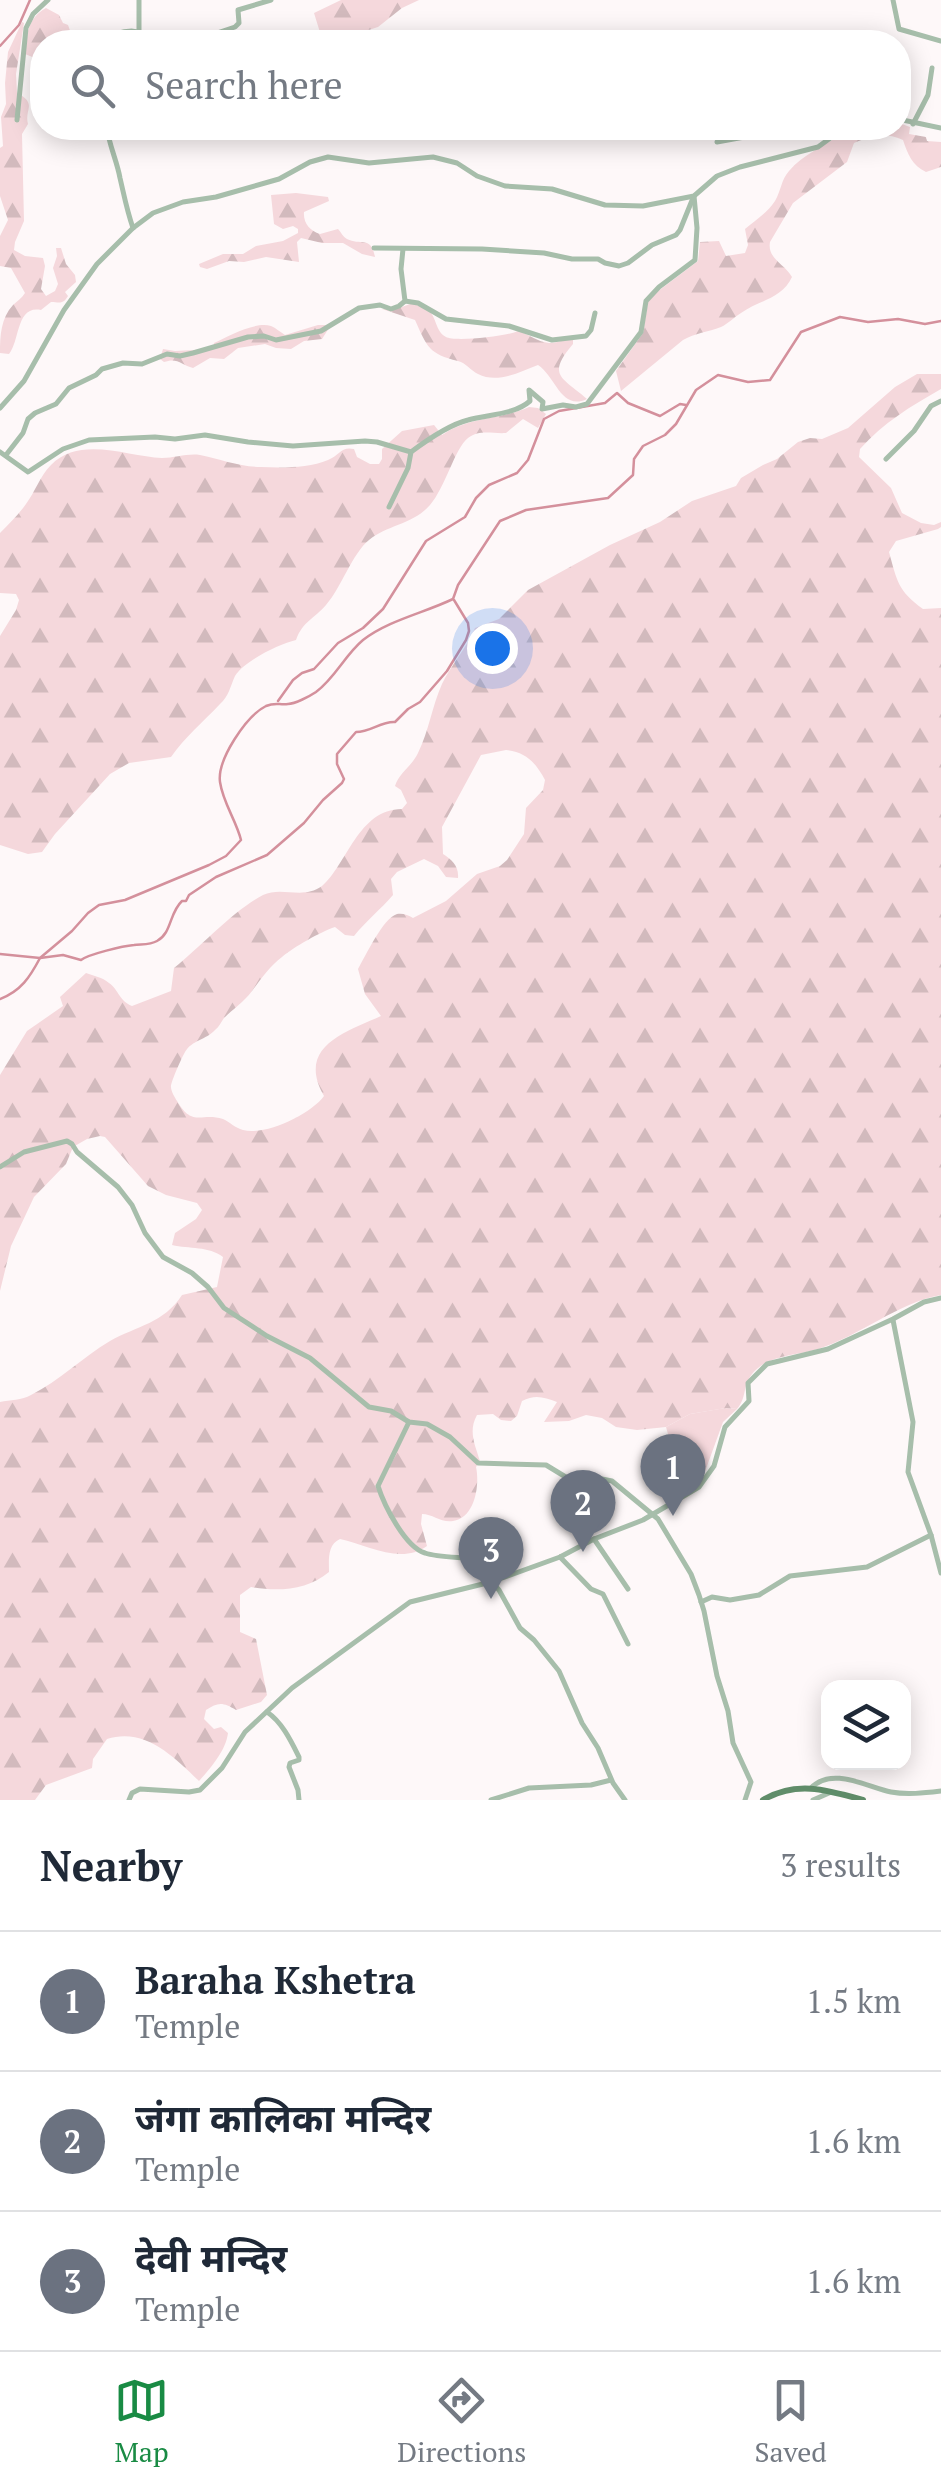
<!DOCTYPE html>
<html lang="en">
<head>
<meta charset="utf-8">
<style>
	body { margin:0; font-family:"PT Serif","Noto Sans Devanagari",serif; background:#f2f2f3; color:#1f2937 }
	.controls { position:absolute; right:30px; bottom:30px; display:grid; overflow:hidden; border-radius:20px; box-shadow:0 5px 25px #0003 }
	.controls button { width:90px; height:90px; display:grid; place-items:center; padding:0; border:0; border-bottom:2px solid #e0e1e3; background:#fff; color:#1f2937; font:50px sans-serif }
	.you { position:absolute; left:492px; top:648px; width:35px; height:35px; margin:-25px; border:8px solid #fff; border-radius:50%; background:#1a73e8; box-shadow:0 0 0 15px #1a73e833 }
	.badge { display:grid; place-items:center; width:65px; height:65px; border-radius:50%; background:#198b44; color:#fff; font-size:32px; font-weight:700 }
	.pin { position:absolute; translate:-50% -82px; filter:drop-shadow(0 2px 5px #0008) }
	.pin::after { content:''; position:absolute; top:52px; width:35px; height:30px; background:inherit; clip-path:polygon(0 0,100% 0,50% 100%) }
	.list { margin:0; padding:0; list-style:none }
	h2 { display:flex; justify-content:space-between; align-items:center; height:130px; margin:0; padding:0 40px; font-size:42px }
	h2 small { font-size:32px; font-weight:400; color:#747a83 }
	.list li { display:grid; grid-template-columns:65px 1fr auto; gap:30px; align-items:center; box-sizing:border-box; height:140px; padding:0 40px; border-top:2px solid #e0e1e3 }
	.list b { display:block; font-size:38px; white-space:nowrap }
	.list p { margin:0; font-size:32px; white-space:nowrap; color:#747a83 }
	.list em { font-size:32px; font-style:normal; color:#747a83 }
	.icon { flex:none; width:55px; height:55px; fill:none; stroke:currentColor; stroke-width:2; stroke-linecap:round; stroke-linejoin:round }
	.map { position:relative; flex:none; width:941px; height:1800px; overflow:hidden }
	.search { position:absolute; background:#fff; box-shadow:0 5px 25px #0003; left:30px; right:30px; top:30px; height:110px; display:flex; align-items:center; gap:25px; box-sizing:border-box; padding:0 35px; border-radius:40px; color:#747a83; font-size:38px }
	.sheet { height:550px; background:#fff }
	nav { display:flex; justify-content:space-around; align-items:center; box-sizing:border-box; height:140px; border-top:2px solid #e0e1e3; background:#fff; font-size:28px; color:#747a83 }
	nav a { display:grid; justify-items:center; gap:5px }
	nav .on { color:#198b44 }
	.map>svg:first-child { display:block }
</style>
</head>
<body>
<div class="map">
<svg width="941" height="1800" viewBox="0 0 941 1800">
	<defs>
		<pattern id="forest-firs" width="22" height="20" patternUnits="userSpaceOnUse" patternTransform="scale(2.5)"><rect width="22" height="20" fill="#f5d8dc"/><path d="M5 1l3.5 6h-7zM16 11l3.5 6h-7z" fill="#d2babd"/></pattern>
	</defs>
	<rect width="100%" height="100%" fill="#fef8f9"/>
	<polygon fill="#f5d8dc" points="725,1408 737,1409 723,1422 703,1477 684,1490 666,1427 690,1414"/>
	<g fill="url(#forest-firs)" fill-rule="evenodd">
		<polygon points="341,0 419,0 402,8 378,27 350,36 346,42 323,42 314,13"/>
		<path d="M46 8 59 15 63 23 68 25 72 36 78 42H42V61L25 54C27 34 27 19 46 8Z"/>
		<path d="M22 22 24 23 16 74 17 93C38 104 24 109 28 124L22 134 24 221 15 242 14 250 25 256 43 258 45 266 41 289 46 296 55 291 58 284 53 268 57 256 56 248H61L66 264 75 275 76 282 65 292 68 296C63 305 59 302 51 302L41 310C16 305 20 341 9 354L0 353C0 335 1 318 13 305 17 301 22 298 25 293L11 268 0 266V236L8 220 0 196V148L3 146 1 117 6 104 5 83 8 52Z"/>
		<path d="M899 123 910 127 909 134 926 137 927 141 941 142V167L926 172C912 165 908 155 903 140 884 132 873 135 854 143L847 162 793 203 770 242C767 259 785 264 792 277 782 299 759 300 741 313 734 317 728 324 721 327 708 332 695 333 683 340L621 391 616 371 643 333 648 302 653 295 698 261 700 242 719 241 726 256 745 253 748 245 745 229C755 221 768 212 775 201 781 191 781 180 789 171 803 154 825 146 843 133L847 135 853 130 852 128H898Z"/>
		<path d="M296 193 328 197 329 201 304 212C303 223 310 231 320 234L338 229C341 232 343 237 347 239 360 246 371 235 375 257L362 254 343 243H322L301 238 297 242 299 262 266 257 244 262 229 261 207 269 200 267 199 264 223 254H243L256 246 283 241 298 233V229L293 226 283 229 274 224 271 195Z"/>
		<path d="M413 303C414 304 427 309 428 310 437 317 435 331 446 337 455 342 509 336 518 331 528 334 538 342 549 343 558 343 564 339 573 340V344C546 376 562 377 587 399 561 411 556 377 538 365 520 372 497 384 478 374 470 370 466 363 458 361 429 354 427 347 415 320L382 309 399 308Z"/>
		<path d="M318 325H325L329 328 322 339 304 341 291 349 276 348 265 344 238 348 224 359 210 358 193 368C182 365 177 357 164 362L160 359 163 349 175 351 213 349 214 343C227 337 255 321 271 326 276 328 280 332 285 335Z"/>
		<path d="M917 374H941V389C911 406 883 423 860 449L859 457 891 488 902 513 921 523 934 525 941 522V527L938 529 896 541 889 552C897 581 898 591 923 609L941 608V1295C897 1303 860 1336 818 1349 799 1355 773 1355 758 1368 740 1383 749 1395 737 1409L726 1408 690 1414 666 1427 637 1430 616 1427 602 1418 586 1415 569 1421 544 1422 557 1402C544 1397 535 1394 522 1401L517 1416 511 1421 501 1420 493 1414 477 1415C468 1431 475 1445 480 1461L476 1467C480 1485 475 1518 453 1521 441 1523 433 1514 422 1514L421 1524 427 1546C401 1565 367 1545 340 1539 327 1545 329 1560 329 1572 308 1590 278 1592 251 1587L240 1595V1632L256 1639 267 1695 261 1702 236 1710C223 1702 218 1702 206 1710L204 1719 214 1729 221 1727 228 1733C226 1750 211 1768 199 1781 174 1757 145 1727 107 1739L93 1759 92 1768 46 1785 35 1800H0V1402C10 1400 22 1400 31 1395 59 1381 83 1357 110 1341 137 1326 164 1323 182 1295L217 1287 223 1257C209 1246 189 1249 172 1245L175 1233 196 1219 202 1210 197 1203 166 1195 148 1186 105 1137 100 1136 87 1139 73 1147 66 1164 34 1197 11 1246 0 1291V1075L27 1031 63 1006 60 997 86 973C94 976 102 977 109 983 119 990 119 1001 132 1006L171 991 174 968C199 948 235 909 263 895 282 886 303 900 322 886 347 865 358 809 402 809L407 803 401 790 395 786C399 773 412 766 418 753 429 731 432 706 442 684 451 665 466 649 475 628L499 619 528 590 610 545 660 522 692 501 736 486 741 478 763 465 777 459 798 442 810 438 822 439 848 428 895 387ZM506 750C526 752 536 763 545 780L543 790 526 808 524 834 507 860 500 866 477 874 446 901 413 918C408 915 403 913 397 914 383 918 365 957 358 969L365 994 381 1016C345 1032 296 1047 324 1096 311 1114 266 1136 243 1130 235 1128 230 1122 223 1119 201 1112 193 1128 177 1101 175 1098 171 1091 171 1087 170 1084 182 1057 185 1052 192 1040 206 1040 215 1030 219 1027 221 1022 224 1018 233 1009 244 1002 252 991 261 979 269 967 282 957 294 947 320 932 335 927L345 935 354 936C366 921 380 910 393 895L391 879 397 872 424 859 438 866 446 877 458 878C459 866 452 860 443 854L442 827 481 755Z"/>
		<path d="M529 407 538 408 546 414 538 428 523 419 506 433C492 434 480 429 468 438 455 448 445 488 430 505 414 524 387 525 369 540 352 554 341 588 326 605 314 619 303 621 296 640 279 644 244 661 235 676 230 687 229 696 220 704 203 722 185 737 171 757L129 763 110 774 55 834 42 852 28 854 0 845V636L16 610 19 600 16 594 0 593V533C9 524 19 514 26 504 35 492 40 476 51 465 80 435 129 457 162 458 175 458 188 453 200 455 220 459 240 467 261 467 283 468 309 468 328 460 340 455 341 446 354 449L357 457 370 464H379L382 459V449L402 431 434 425 442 435C470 416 500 420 529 407Z"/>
	</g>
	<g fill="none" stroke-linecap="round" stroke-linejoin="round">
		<g stroke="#d4909c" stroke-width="2.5">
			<polyline points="0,46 19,25 30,0"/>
			<polyline points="278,701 293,680 302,673 314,669 338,643 363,628 383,609 426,541 465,517 476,498 489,485 517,473 528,460 544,419 559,411 605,403 617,393 628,403 660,416 680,404 686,405"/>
			<path d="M0 954 40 958 72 931 88 913 99 905 125 900 209 865 226 856 241 840C236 820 223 803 220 782 217 760 246 716 266 706 275 702 279 705 288 704 295 704 310 696 316 692 335 678 345 655 363 640 389 620 424 613 453 599L458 585 500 521 526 510 608 498 633 475 634 459 643 446 665 435 676 424 696 390 718 375 748 382 770 380 801 332 840 317 868 322 898 319 925 324 941 321"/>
			<path d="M0 999C21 991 30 977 40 958L63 955 81 960C89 954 123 946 134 945 142 944 150 945 157 941 172 933 169 913 182 901H186L189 895 216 877 267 855 304 823 323 800 342 783 344 779 337 764V754L356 732C371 732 381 721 395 722L408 709 420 702 447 671 466 640 469 631 468 623 454 600"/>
		</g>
		<g stroke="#a7beab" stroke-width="5">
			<polyline points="893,0 899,29 941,41"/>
			<polyline points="139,31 139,0"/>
			<path d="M100 42C125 26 141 29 166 42"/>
			<polyline points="190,42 235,27 239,23 238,10 271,0"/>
			<polyline points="898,119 941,128"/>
			<polyline points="17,120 26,28 33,14 48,0"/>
			<polyline points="913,124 928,95 932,68"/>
			<path d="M107 128C109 145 117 161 120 178 124 195 127 211 133 228"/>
			<polyline points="717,142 777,131"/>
			<polyline points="374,248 482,249 544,253 572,259 598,259 605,263 619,266 628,263 652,245 676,235 680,230 693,198"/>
			<polyline points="405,301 418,303 446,319 509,326 552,340 586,336 591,330 595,313"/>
			<polyline points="0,408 24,381 64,310 97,264 133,228 153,213 183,202 216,197 279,179 310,162 328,157 369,163 433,157 457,163 477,176 505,186 552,189 605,205 643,206 694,196 717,176 740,167 818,147 844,128"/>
			<polyline points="0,452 28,472 63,449 89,440 155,437 175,439 205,435 248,442 293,446 365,441 377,442 411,452"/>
			<polyline points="6,455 23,433 28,419 35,413 56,404 69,388 96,375 102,369 123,363 142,364 167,354 180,356 193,353 248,337 264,336 276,340 321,331 359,308 380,305 391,309 399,306 405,301 401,269 403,249"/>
			<polyline points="886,459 914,431 931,406 941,401"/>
			<path d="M389 507 408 468 411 452C427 440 448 425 468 420 489 414 514 415 530 401L529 390 543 402 542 409 563 405 576 407 587 404 641 332 646 301 659 287 695 260 697 228 694 196"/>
			<polyline points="0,1167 24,1152 67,1141 72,1144 77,1152 118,1187 132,1205 145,1233 163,1257 192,1273 208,1287 224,1308 267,1336 310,1358 369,1407 391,1411 409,1422 427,1424 450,1437 478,1463 546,1465 569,1479 602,1479 612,1481 658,1519 691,1574 699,1595 704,1611 717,1676 728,1711 733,1743 751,1782 745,1800"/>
			<path d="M409 1422 378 1486C384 1505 405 1547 425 1553 436 1557 455 1557 467 1558L472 1561 499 1590 520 1628 534 1640 559 1671 582 1723 598 1748 613 1783 625 1800"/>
			<polyline points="931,1535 941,1573"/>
			<polyline points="594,1539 628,1589"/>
			<polyline points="560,1557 591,1589 603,1594 628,1644"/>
			<polyline points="701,1602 712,1597 730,1600 759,1595 790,1576 867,1567 931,1535 908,1472 913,1422 893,1320"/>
			<path d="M267 1712C282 1722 291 1741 299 1757V1760L290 1763 289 1767 298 1790 299 1800"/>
			<path d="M811 1788C832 1766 867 1787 891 1792 907 1795 924 1793 941 1791"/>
			<polyline points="129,1800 132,1793 140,1789 189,1792 200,1790 222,1768 245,1732 292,1688 410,1602 491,1582 560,1557 594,1539 643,1520 699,1487 714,1466 725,1427 749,1401 748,1383 767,1364 828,1349 893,1319 924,1302 941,1298"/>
			<polyline points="491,1800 529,1788 591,1785 611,1780"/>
			<polyline points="813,1800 829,1793"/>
		</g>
		<path stroke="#608c69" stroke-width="6" d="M763 1800C796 1780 828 1790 863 1800"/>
	</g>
</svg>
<div class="controls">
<button><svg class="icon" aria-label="layers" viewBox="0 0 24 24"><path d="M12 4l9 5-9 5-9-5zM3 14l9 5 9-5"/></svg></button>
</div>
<div class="you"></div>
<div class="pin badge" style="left:673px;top:1516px;background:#6b7280">1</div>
<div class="pin badge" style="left:583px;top:1552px;background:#6b7280">2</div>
<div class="pin badge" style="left:491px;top:1599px;background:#6b7280">3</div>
<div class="search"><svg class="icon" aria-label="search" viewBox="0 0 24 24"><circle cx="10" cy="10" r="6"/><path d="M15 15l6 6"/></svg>Search here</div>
</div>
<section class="sheet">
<h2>Nearby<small>3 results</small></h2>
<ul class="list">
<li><span class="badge" style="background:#6b7280">1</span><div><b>Baraha Kshetra</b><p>Temple</p></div><em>1.5 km</em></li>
<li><span class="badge" style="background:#6b7280">2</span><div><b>जंगा कालिका मन्दिर</b><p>Temple</p></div><em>1.6 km</em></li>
<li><span class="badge" style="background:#6b7280">3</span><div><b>देवी मन्दिर</b><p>Temple</p></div><em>1.6 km</em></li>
</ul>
</section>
<nav>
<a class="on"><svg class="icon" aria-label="map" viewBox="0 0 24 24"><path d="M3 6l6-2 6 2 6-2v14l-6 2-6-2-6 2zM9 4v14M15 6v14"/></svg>Map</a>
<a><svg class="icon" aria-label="directions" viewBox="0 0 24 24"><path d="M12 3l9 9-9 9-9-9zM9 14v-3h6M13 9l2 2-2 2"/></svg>Directions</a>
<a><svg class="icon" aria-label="saved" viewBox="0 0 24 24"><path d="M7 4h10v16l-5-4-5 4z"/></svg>Saved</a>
</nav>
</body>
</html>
